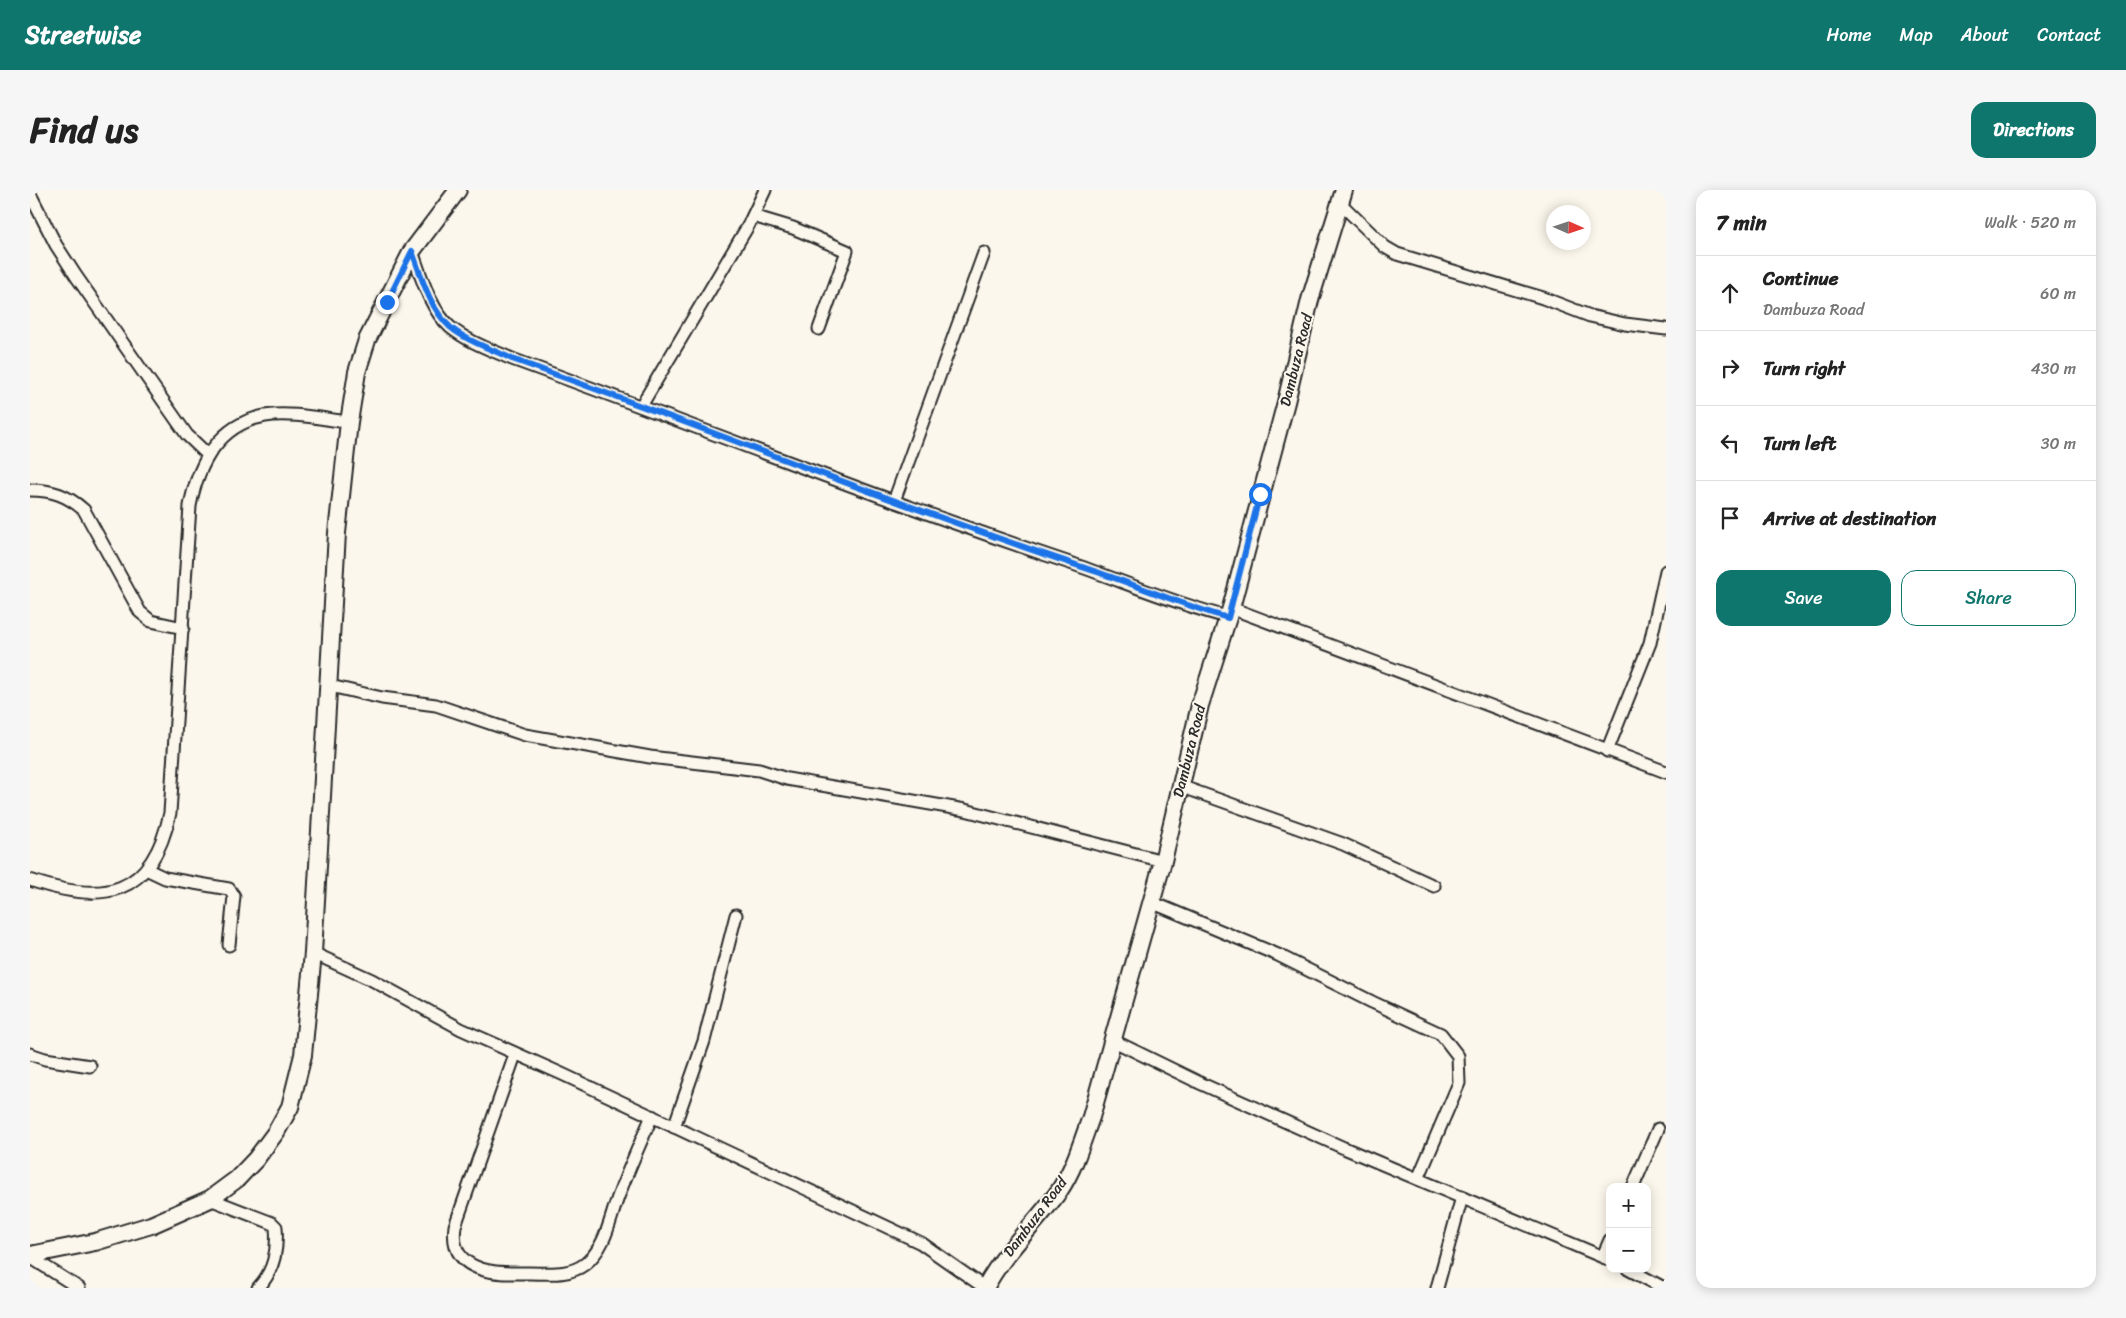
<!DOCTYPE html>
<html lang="en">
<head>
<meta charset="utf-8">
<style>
	body { margin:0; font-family:Sriracha,sans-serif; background:#f6f6f6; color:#222 }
	.controls { position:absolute; right:15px; bottom:15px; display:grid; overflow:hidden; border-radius:10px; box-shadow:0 2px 12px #0003 }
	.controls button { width:45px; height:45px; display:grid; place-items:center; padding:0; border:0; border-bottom:1px solid #e0e0e0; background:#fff; color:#222; font:25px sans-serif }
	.compass { position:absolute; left:1516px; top:15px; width:45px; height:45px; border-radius:50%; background:#fff; box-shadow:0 2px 12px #0003; rotate:93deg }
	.stop { position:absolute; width:15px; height:15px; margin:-11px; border:4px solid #1a73e8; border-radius:50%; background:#fff }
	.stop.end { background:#1a73e8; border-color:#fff; box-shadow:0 1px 5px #0008 }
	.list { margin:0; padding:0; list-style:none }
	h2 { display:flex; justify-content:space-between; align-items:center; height:65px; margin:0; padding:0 20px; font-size:21px }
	h2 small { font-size:16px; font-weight:400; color:#767676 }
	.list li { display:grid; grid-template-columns:32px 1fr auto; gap:15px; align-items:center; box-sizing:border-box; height:75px; padding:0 20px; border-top:1px solid #e0e0e0 }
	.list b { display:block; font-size:19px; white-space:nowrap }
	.list p { margin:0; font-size:16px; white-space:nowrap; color:#767676 }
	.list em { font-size:16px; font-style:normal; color:#767676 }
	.actions { display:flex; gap:10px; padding:15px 20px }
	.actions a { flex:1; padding:11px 0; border:1px solid #0f766e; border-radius:15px; text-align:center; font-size:18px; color:#0f766e }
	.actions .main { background:#0f766e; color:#fff }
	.icon { flex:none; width:28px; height:28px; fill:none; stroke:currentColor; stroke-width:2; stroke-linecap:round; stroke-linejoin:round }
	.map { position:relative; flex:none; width:1636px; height:1098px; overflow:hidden; border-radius:15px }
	header { display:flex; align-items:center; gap:30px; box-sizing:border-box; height:70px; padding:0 25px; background:#0f766e; color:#fff }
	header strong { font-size:24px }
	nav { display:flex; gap:28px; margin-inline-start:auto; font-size:18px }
	.intro { display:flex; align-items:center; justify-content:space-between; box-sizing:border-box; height:120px; padding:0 30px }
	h1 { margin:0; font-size:35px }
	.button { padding:12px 22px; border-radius:15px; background:#0f766e; color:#fff; font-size:18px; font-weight:700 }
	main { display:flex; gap:30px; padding:0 30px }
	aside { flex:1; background:#fff; border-radius:15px; box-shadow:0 2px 12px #0003 }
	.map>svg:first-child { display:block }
</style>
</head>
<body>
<header>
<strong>Streetwise</strong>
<nav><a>Home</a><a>Map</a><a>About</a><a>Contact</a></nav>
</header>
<div class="intro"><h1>Find us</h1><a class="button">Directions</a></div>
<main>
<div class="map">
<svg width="1636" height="1098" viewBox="0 0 1636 1098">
	<rect width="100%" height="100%" fill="#fbf7ec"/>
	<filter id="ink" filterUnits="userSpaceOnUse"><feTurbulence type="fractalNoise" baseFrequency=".02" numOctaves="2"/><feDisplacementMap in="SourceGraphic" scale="10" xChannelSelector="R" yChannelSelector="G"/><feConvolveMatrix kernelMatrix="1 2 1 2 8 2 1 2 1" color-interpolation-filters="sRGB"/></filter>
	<g filter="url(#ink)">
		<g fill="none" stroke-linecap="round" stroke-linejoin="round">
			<defs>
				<g id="street">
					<polyline points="0,4 26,55 46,86 157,245 178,265"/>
					<polyline points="1310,13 1355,57 1367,64 1513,108 1560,126 1595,134 1636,139"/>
					<polyline points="723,26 763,38 817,61 789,139"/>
					<path d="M382 61C391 86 400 119 420 137 438 152 462 160 482 169 670 237 856 312 1046 375 1097 393 1146 414 1197 427"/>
					<polyline points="611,216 718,36 735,0"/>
					<path d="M0 300C22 300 37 305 54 320L110 422 121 431 153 438"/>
					<polyline points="864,311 954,63"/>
					<polyline points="1201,418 1636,582"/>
					<polyline points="300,496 352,508 406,515 495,545 620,567 729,580 757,589 935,620 1133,671"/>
					<polyline points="1577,561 1620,453 1636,381"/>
					<polyline points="1150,596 1313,654 1404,696"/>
					<polyline points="116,679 135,688 199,699 204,706 199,755"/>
					<path d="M0 690C73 715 122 707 140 623L160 316C168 274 189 234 235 226 262 222 292 229 319 232"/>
					<polyline points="1121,712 1248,765 1342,812 1411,844 1428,866 1429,893 1388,989"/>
					<polyline points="283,763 342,790 431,839 532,884 891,1053 955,1098"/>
					<polyline points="1082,850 1172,894 1314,958 1580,1070"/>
					<polyline points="0,864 15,869 60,876"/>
					<path d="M485 865 425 1036C422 1058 429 1072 451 1079 466 1084 484 1083 500 1083 519 1083 539 1086 555 1074 575 1058 579 1033 587 1010 597 982 610 954 622 926"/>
					<polyline points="644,937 674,851 706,725"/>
					<polyline points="1603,997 1628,939"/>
					<path d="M180 1009 242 1033 246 1037C248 1061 244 1081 228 1098"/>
					<polyline points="1573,1066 1580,1050"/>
					<polyline points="0,1067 49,1098"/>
					<polyline points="1598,1079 1634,1098"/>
					<polyline points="1407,1098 1432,1007"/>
				</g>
				<g id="secondary">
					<polyline points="0,1065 65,1052 121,1035 180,1009 207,989 226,969 246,942 260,917 273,865 283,763 307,343 319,232 327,182 337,150 382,61 428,0"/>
					<path d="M955 1098C974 1061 1006 1034 1029 1001 1044 979 1052 952 1061 927L1133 671 1170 515 1201 418 1256 212 1280 110 1314 0"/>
				</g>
			</defs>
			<use href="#street" stroke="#2b2b2b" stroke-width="15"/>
			<use href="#secondary" stroke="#2b2b2b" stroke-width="20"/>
			<use href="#street" stroke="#fbf7ec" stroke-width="11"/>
			<use href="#secondary" stroke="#fbf7ec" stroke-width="16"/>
		</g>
	</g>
	<g fill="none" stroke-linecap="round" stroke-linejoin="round" filter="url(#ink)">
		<path stroke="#1a73e8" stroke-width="6" d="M357 112 382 61C391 86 400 119 420 137 438 152 462 159 482 169 677 238 868 316 1064 381 1109 396 1152 415 1198 428L1230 304"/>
	</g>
	<g text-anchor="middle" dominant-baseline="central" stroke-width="4" stroke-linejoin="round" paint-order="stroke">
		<g font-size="15" fill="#2b2b2b" stroke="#fbf7ec">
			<text transform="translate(1266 170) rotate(-76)">Dambuza Road</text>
			<text transform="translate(1159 561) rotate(-76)">Dambuza Road</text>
			<text transform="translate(1005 1027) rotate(-53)">Dambuza Road</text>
		</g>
	</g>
</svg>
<div class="controls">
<button>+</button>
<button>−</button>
</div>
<svg class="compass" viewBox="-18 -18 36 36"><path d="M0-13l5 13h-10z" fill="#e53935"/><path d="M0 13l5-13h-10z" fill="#767676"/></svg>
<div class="stop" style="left:1230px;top:304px"></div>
<div class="stop end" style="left:357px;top:112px"></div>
</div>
<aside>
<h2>7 min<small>Walk · 520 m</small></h2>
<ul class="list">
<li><svg class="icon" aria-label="ahead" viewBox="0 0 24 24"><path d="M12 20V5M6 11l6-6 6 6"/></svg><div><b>Continue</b><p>Dambuza Road</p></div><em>60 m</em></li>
<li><svg class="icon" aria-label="right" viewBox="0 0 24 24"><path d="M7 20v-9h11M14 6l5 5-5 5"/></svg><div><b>Turn right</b></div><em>430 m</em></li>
<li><svg class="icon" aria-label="left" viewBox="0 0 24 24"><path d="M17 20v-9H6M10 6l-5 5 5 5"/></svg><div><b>Turn left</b></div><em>30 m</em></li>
<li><svg class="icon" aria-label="arrive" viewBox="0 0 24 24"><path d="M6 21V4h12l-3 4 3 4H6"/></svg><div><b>Arrive at destination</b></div></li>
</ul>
<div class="actions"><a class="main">Save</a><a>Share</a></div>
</aside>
</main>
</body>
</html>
